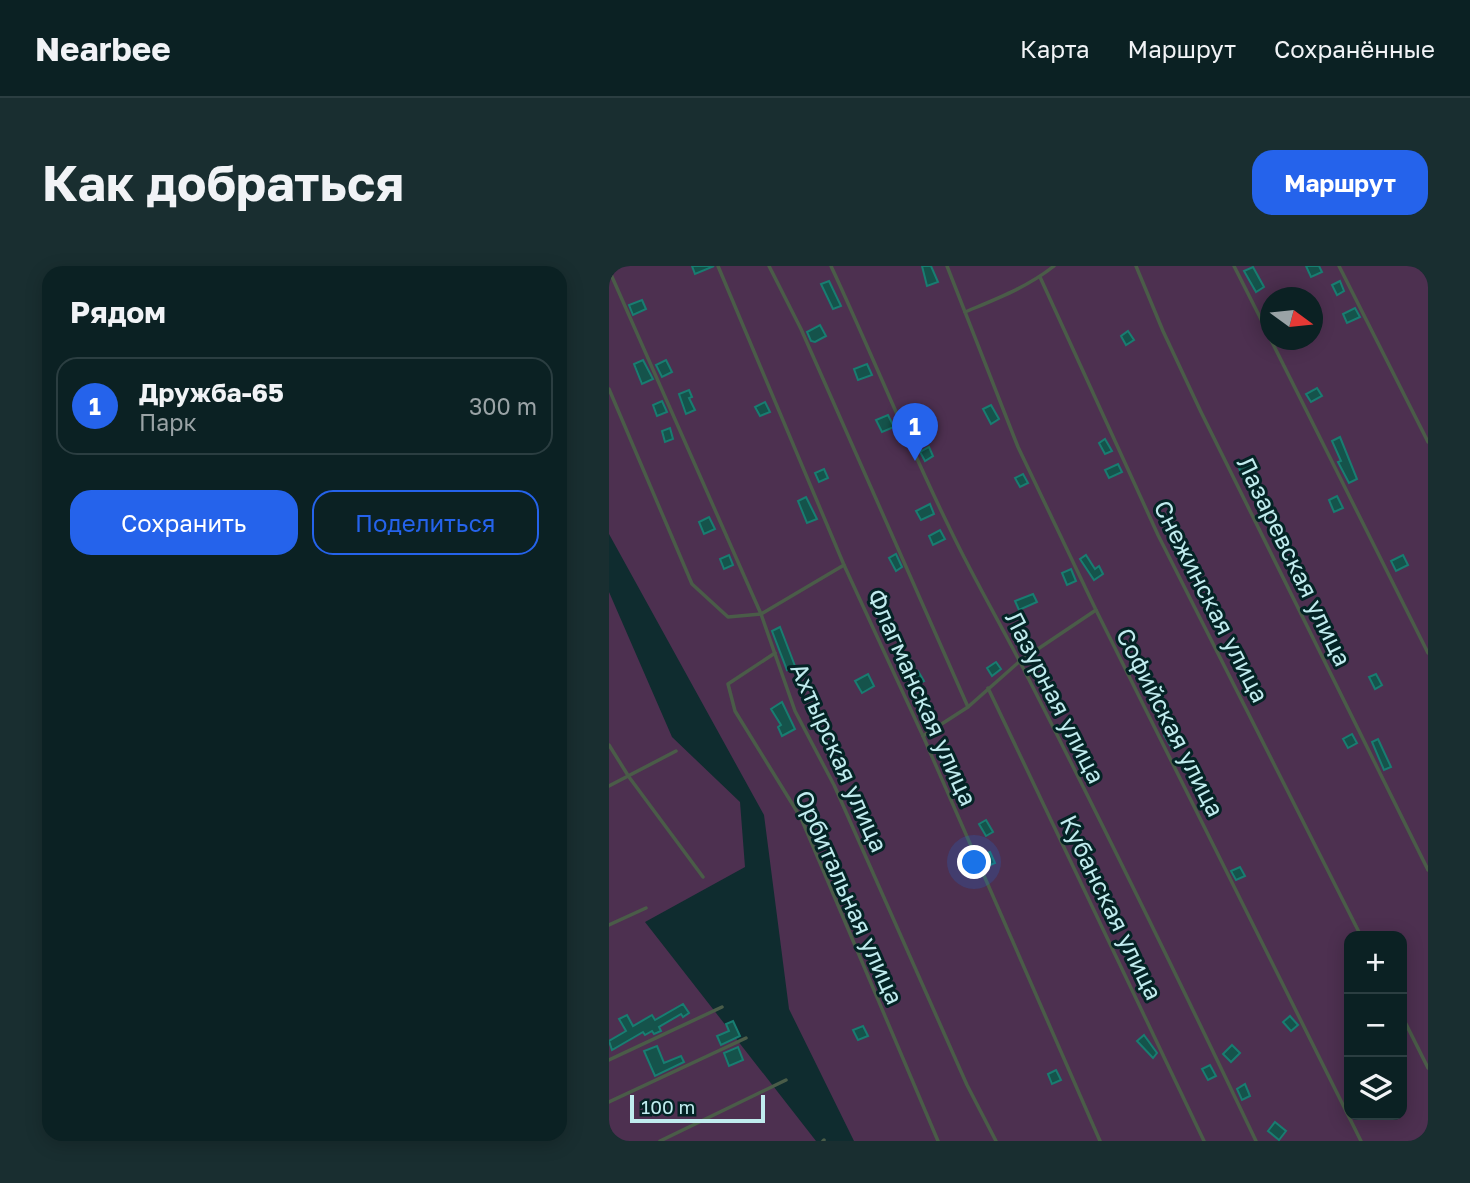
<!DOCTYPE html>
<html lang="ru">
<head>
<meta charset="utf-8">
<style>
	body { margin:0; font-family:"Golos Text",sans-serif; background:#192e30; color:#f1f3f6 }
	.controls { position:absolute; right:21px; bottom:21px; display:grid; overflow:hidden; border-radius:14px; box-shadow:0 4px 18px #0003 }
	.controls button { width:63px; height:63px; display:grid; place-items:center; padding:0; border:0; border-bottom:2px solid #2b3e41; background:#0b2123; color:#f1f3f6; font:35px sans-serif }
	.compass { position:absolute; left:651px; top:21px; width:63px; height:63px; border-radius:50%; background:#0b2123; box-shadow:0 4px 18px #0003; rotate:105deg }
	.scale { position:absolute; left:21px; bottom:18px; width:135px; box-sizing:border-box; padding-left:7px; border:4px solid #c0ebee; border-top:0; font-size:19px; line-height:24px; white-space:nowrap; color:#c0ebee; -webkit-text-stroke:5px #042325; paint-order:stroke }
	.you { position:absolute; left:366px; top:597px; width:24px; height:24px; margin:-18px; border:5px solid #fff; border-radius:50%; background:#1a73e8; box-shadow:0 0 0 10px #1a73e833 }
	.badge { display:grid; place-items:center; width:46px; height:46px; border-radius:50%; background:#2563eb; color:#fff; font-size:23px; font-weight:700 }
	.pin { position:absolute; translate:-50% -58px; filter:drop-shadow(0 2px 4px #0008) }
	.pin::after { content:''; position:absolute; top:37px; width:24px; height:21px; background:inherit; clip-path:polygon(0 0,100% 0,50% 100%) }
	.list { margin:0; padding:0; list-style:none }
	h2 { display:flex; justify-content:space-between; align-items:center; height:91px; margin:0; padding:0 28px; font-size:30px }
	h2 small { font-size:23px; font-weight:400; color:#9aa3a6 }
	.list li { display:grid; grid-template-columns:46px 1fr auto; gap:21px; align-items:center; box-sizing:border-box; height:98px; margin:0 14px 14px; padding:0 14px; border:2px solid #2b3e41; border-radius:21px }
	.list b { display:block; font-size:26px; white-space:nowrap }
	.list p { margin:0; font-size:23px; white-space:nowrap; color:#9aa3a6 }
	.list em { font-size:23px; font-style:normal; color:#9aa3a6 }
	.actions { display:flex; gap:14px; padding:21px 28px }
	.actions a { flex:1; padding:16px 0; border:2px solid #2563eb; border-radius:21px; text-align:center; font-size:24px; color:#2563eb }
	.actions .main { background:#2563eb; color:#fff }
	.icon { flex:none; width:38px; height:38px; fill:none; stroke:currentColor; stroke-width:2; stroke-linecap:round; stroke-linejoin:round }
	.map { position:relative; flex:none; width:819px; height:875px; overflow:hidden; border-radius:21px }
	header { display:flex; align-items:center; gap:42px; box-sizing:border-box; height:98px; padding:0 35px; background:#0b2123; border-bottom:2px solid #2b3e41 }
	header strong { font-size:33px }
	nav { display:flex; gap:38px; margin-inline-start:auto; font-size:24px }
	.intro { display:flex; align-items:center; justify-content:space-between; box-sizing:border-box; height:168px; padding:0 42px }
	h1 { margin:0; font-size:49px }
	.button { padding:18px 32px; border-radius:21px; background:#2563eb; color:#fff; font-size:24px; font-weight:700 }
	main { display:flex; gap:42px; padding:0 42px }
	aside { flex:1; background:#0b2123; border-radius:21px; box-shadow:0 4px 18px #0003 }
	.map>svg:first-child { display:block }
</style>
</head>
<body>
<header>
<strong>Nearbee</strong>
<nav><a>Карта</a><a>Маршрут</a><a>Сохранённые</a></nav>
</header>
<div class="intro"><h1>Как добраться</h1><a class="button">Маршрут</a></div>
<main>
<aside>
<h2>Рядом<small></small></h2>
<ul class="list">
<li><span class="badge">1</span><div><b>Дружба-65</b><p>Парк</p></div><em>300 m</em></li>
</ul>
<div class="actions"><a class="main">Сохранить</a><a>Поделиться</a></div>
</aside>
<div class="map">
<svg width="819" height="875" viewBox="0 0 819 875">
	<rect width="100%" height="100%" fill="#0f2c2f"/>
	<g fill="#4d3050" fill-rule="evenodd">
		<path d="M0 0H819V875H245L180 743 155 549 0 268ZM662 32H704V74H662ZM740 670H793V849H740Z"/>
		<polygon points="0,326 63,471 131,536 136,601 36,656 207,875 0,875"/>
	</g>
	<g fill="#15534b" stroke="#187d71" stroke-width="2">
		<polygon points="83,0 105,0 86,8"/>
		<polygon points="313,0 322,0 329,16 318,20"/>
		<polygon points="697,0 710,0 713,6 702,11"/>
		<polygon points="644,1 655,21 647,26 635,5"/>
		<polygon points="220,15 232,40 224,43 212,18"/>
		<polygon points="731,15 735,25 728,29 723,19"/>
		<polygon points="33,34 37,43 24,49 20,39"/>
		<polygon points="746,42 751,51 738,57 734,48"/>
		<polygon points="211,59 217,70 206,76 202,75 198,66"/>
		<polygon points="519,65 525,74 517,79 512,70"/>
		<polygon points="34,94 44,113 33,118 25,98"/>
		<polygon points="57,94 63,106 53,111 47,99"/>
		<polygon points="258,98 263,109 249,114 245,103"/>
		<polygon points="708,122 713,130 702,136 697,128"/>
		<polygon points="80,124 83,131 80,132 86,144 77,148 70,128"/>
		<polygon points="53,135 58,146 48,150 44,139"/>
		<polygon points="156,136 161,146 151,150 146,141"/>
		<polygon points="382,139 390,153 382,158 374,143"/>
		<polygon points="279,149 285,161 273,166 267,154"/>
		<polygon points="61,162 64,173 56,176 53,165"/>
		<polygon points="731,171 748,213 740,217 729,196 732,195 723,175"/>
		<polygon points="496,173 503,185 496,188 490,177"/>
		<polygon points="320,181 324,190 316,195 311,186"/>
		<polygon points="643,196 647,206 634,212 630,202"/>
		<polygon points="509,198 513,206 500,212 496,204"/>
		<polygon points="215,203 219,212 210,216 206,207"/>
		<polygon points="414,208 419,217 411,221 406,212"/>
		<polygon points="728,230 734,242 725,246 720,234"/>
		<polygon points="197,231 208,253 198,257 189,235"/>
		<polygon points="321,238 325,248 312,254 307,245"/>
		<polygon points="100,251 106,263 95,268 90,256"/>
		<polygon points="331,264 336,273 324,279 320,270"/>
		<polygon points="287,288 293,301 287,305 280,292"/>
		<polygon points="120,289 124,299 115,303 111,293"/>
		<polygon points="477,289 486,303 490,300 494,308 485,314 471,293"/>
		<polygon points="794,289 799,299 787,305 782,295"/>
		<polygon points="462,303 467,315 458,319 453,307"/>
		<polygon points="424,328 428,336 410,344 406,335"/>
		<polygon points="171,361 186,400 178,404 163,365"/>
		<polygon points="387,396 392,403 383,410 378,402"/>
		<polygon points="309,405 315,415 305,420 300,411"/>
		<polygon points="259,408 265,420 253,427 246,415"/>
		<polygon points="767,408 773,419 766,423 760,411"/>
		<polygon points="173,436 186,463 173,470 169,461 172,459 162,443"/>
		<polygon points="563,464 568,474 561,479 555,469"/>
		<polygon points="743,468 748,477 739,482 734,473"/>
		<polygon points="769,473 782,501 775,504 763,476"/>
		<polygon points="585,509 594,515 589,522 580,516"/>
		<polygon points="377,554 384,566 377,570 370,558"/>
		<polygon points="381,586 386,597 377,601 372,589"/>
		<polygon points="631,601 636,610 627,614 622,605"/>
		<polygon points="74,738 80,747 74,751 72,748 50,761 52,765 45,768 43,765 36,769 34,766 3,784 0,775 17,765 10,753 18,749 24,760 43,749 46,754"/>
		<polygon points="681,750 689,759 682,765 674,756"/>
		<polygon points="124,755 131,770 112,779 108,770 120,765 117,758"/>
		<polygon points="254,760 259,770 249,774 244,764"/>
		<polygon points="535,769 548,787 544,792 528,775"/>
		<polygon points="623,779 631,787 622,796 614,788"/>
		<polygon points="48,780 55,797 72,790 75,796 46,810 35,785"/>
		<polygon points="129,781 134,794 120,800 115,787"/>
		<polygon points="601,799 607,810 599,814 593,803"/>
		<polygon points="447,804 452,814 443,818 439,808"/>
		<polygon points="636,818 641,830 633,834 628,823"/>
		<polygon points="666,856 677,865 670,874 659,865"/>
	</g>
	<g fill="none" stroke-linecap="round" stroke-linejoin="round">
		<g stroke="#4a5c48" stroke-width="3.5">
			<polyline points="109,0 235,299 314,470 491,875"/>
			<polyline points="160,0 192,63 359,441"/>
			<path d="M222 0C263 88 299 178 342 265 363 309 388 352 411 396 492 554 570 714 647 875"/>
			<polyline points="338,0 409,181 487,344 752,875"/>
			<polyline points="527,0 554,65 592,146 819,604"/>
			<polyline points="625,0 662,73"/>
			<polyline points="730,0 819,176"/>
			<polyline points="0,4 152,348 186,445 225,519 358,819 387,875"/>
			<polyline points="431,11 549,269 752,670"/>
			<path d="M356 46C387 33 419 21 445 0"/>
			<polyline points="662,74 819,387"/>
			<polyline points="0,123 83,318 119,351 152,348 235,299"/>
			<polyline points="166,387 119,418 126,445 192,552 329,875"/>
			<polyline points="379,422 595,875"/>
			<polyline points="314,470 359,441 411,395 487,344"/>
			<polyline points="0,479 20,511 94,611"/>
			<polyline points="0,520 67,485"/>
			<polyline points="0,659 37,642"/>
			<polyline points="793,750 819,802"/>
			<polyline points="0,794 113,741"/>
			<polyline points="0,836 137,772"/>
			<polyline points="51,875 177,814"/>
			<polyline points="214,875 215,874"/>
		</g>
	</g>
	<g text-anchor="middle" dominant-baseline="central" stroke-width="6" stroke-linejoin="round" paint-order="stroke">
		<g font-size="24" fill="#c0ebee" stroke="#042325">
			<text transform="translate(686 295) rotate(64)">Лазаревская улица</text>
			<text transform="translate(603 335) rotate(63)">Снежинская улица</text>
			<text transform="translate(314 431) rotate(66)">Флагманская улица</text>
			<text transform="translate(447 431) rotate(63)">Лазурная улица</text>
			<text transform="translate(562 456) rotate(63)">Софийская улица</text>
			<text transform="translate(231 491) rotate(66)">Ахтырская улица</text>
			<text transform="translate(241 631) rotate(66)">Орбитальная улица</text>
			<text transform="translate(503 641) rotate(64)">Кубанская улица</text>
		</g>
	</g>
</svg>
<div class="controls">
<button>+</button>
<button>−</button>
<button><svg class="icon" aria-label="layers" viewBox="0 0 24 24"><path d="M12 4l9 5-9 5-9-5zM3 14l9 5 9-5"/></svg></button>
</div>
<svg class="compass" viewBox="-18 -18 36 36"><path d="M0-13l5 13h-10z" fill="#e53935"/><path d="M0 13l5-13h-10z" fill="#9aa3a6"/></svg>
<div class="scale">100 m</div>
<div class="you"></div>
<div class="pin badge" style="left:306px;top:195px">1</div>
</div>
</main>
</body>
</html>
